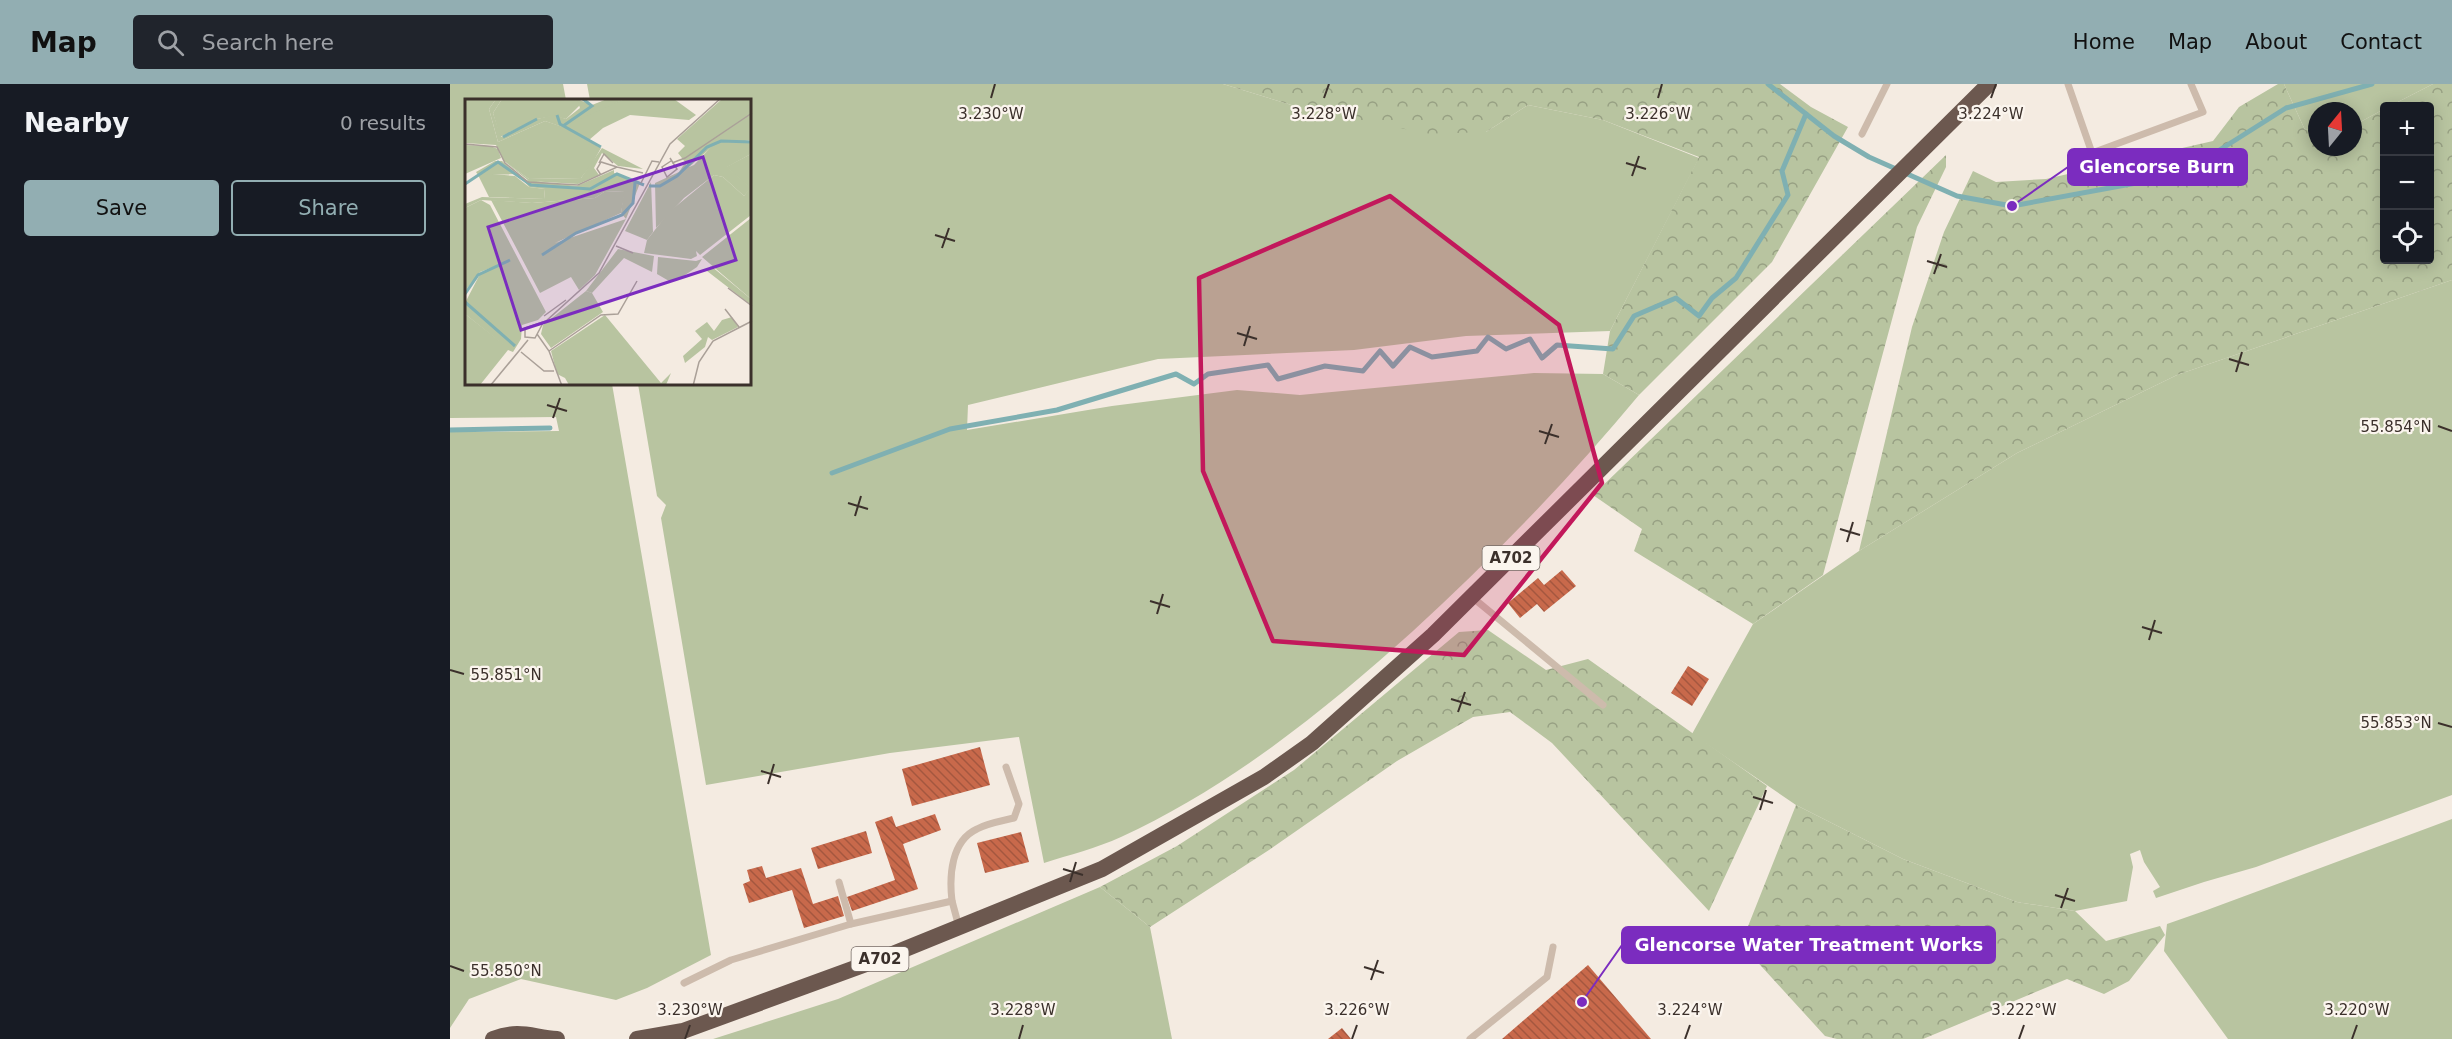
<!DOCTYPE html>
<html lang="en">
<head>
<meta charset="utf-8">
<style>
	body { margin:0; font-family:"DejaVu Sans",sans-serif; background:#20242c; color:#f1f3f6 }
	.controls { position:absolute; right:18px; top:18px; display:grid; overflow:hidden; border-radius:6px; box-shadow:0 3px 15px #0003 }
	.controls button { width:54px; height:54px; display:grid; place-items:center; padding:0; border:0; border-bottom:2px solid #363941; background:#171b24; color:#f1f3f6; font:30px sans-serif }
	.compass { position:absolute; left:1858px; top:18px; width:54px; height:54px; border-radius:50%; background:#171b24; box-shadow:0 3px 15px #0003; rotate:18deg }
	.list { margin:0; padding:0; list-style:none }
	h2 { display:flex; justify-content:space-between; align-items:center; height:78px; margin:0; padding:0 24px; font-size:26px }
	h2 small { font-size:20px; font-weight:400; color:#9ea1a6 }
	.actions { display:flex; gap:12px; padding:18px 24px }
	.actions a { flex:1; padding:14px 0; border:2px solid #92aeb2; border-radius:6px; text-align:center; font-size:21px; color:#92aeb2 }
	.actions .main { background:#92aeb2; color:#111 }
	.icon { flex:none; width:33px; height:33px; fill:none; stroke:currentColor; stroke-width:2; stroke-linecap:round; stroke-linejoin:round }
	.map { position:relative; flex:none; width:2002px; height:955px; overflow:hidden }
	header { display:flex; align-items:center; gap:36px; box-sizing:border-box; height:84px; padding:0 30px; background:#92aeb2; color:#111 }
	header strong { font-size:28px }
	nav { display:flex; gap:33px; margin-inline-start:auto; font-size:21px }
	.search { width:420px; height:54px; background:#20242c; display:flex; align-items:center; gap:15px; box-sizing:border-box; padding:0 21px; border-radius:6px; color:#9ea1a6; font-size:22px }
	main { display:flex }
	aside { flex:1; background:#171b24 }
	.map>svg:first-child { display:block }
</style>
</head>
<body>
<header>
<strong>Map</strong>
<div class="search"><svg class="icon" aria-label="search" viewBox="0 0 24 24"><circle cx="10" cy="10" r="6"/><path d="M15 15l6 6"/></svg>Search here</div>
<nav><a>Home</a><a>Map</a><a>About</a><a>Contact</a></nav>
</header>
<main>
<aside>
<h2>Nearby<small>0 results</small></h2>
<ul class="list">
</ul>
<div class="actions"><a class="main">Save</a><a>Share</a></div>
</aside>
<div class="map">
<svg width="2002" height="955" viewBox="0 0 2002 955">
	<defs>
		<pattern id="forest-crowns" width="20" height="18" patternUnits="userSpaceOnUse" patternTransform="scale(1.5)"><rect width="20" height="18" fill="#b8c4a0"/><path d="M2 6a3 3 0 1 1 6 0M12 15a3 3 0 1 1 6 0" fill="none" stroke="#97a083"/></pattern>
		<pattern id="building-back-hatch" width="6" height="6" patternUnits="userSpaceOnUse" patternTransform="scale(1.5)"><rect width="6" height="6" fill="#c8694b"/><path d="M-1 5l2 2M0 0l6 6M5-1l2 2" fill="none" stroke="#a4573f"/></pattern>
	</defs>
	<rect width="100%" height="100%" fill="#f4ebe1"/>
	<g fill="#b8c4a0">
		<polygon points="0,0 113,0 116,16 16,16 16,300 162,300 261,871 197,904 166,916 71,895 19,915 0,944 0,348 109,347 106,333 0,334"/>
		<path d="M137 0H773L848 23 1036 48 1078 21 1153 36 1249 74 1160 247 1016 252 904 266 708 275 518 321 517 346 662 322 787 306 850 311 1084 289 1153 290 1189 311C1119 395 1044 473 963 547 875 626 780 703 671 753 647 764 619 771 594 779L569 653 440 669 256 701 211 434 216 421 207 412 188 300H300V16H140Z"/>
		<polygon points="1834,0 1983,0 1940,22 1934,22 1934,25 1903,42 1903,27 1867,27 1867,45 1855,46"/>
		<polygon points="2002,196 2002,711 1806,783 1754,798 1706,814 1703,807 1710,803 1694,778 1690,766 1680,770 1683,783 1677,817 1625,827 1567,818 1453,775 1346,721 1242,650 1303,540 1409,467 1567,369 1727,291"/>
		<polygon points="2002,735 2002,955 1778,955 1714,867 1717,840 1757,826"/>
		<polygon points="650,803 700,843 722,955 263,955 388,915"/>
	</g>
	<g fill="url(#forest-crowns)">
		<polygon points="773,0 1330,0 1361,23 1398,43 1322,178 1189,311 1153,290 1160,247 1249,73 1153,36 1078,21 1036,48 979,50 848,23"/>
		<polygon points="1828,0 1834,0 1855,46 1867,45 1867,63 1903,63 1903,42 1934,25 1934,176 1980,176 1980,22 1940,22 1983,0 2002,0 2002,196 1727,291 1567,369 1409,467 1462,243 1494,148 1523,87 1546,98 1596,95 1763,57 1789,23"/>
		<polygon points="1496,71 1496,83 1467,143 1373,491 1303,540 1184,467 1192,445 1143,411"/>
		<polygon points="1038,546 1096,586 1138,575 1317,702 1259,827 1102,659 1060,628 1023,633 947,677 819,766 700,843 650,803 727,762 844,686 1009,548"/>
		<polygon points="1346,721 1453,775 1567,818 1625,827 1656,857 1710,842 1715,851 1679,897 1654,910 1617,895 1473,955 1387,955 1375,952 1291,860"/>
	</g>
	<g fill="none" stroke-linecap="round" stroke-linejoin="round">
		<g stroke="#7fb0b2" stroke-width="5">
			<polyline points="1318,0 1384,52 1419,73 1507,112 1562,122 1730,91 1836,24 1922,0"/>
			<polyline points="0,346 100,344"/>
			<polyline points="382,389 500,345 607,326 726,290 744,300 758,290 818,281 828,295 875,282 913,287 930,267 943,282 960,263 982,273 1027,267 1038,253 1056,265 1080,255 1092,274 1107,261 1163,265 1184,232 1226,214 1249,232 1262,214 1286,194 1338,111 1332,87 1356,30"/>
		</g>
	</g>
	<g fill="url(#building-back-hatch)">
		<polygon points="1112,486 1126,502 1094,528 1087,520 1070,534 1058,519 1088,494 1094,501"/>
		<polygon points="1238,582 1259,595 1242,622 1221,609"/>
		<polygon points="530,663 540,701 462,722 452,685"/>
		<polygon points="485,730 491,746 453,760 468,805 402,827 397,813 445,796 425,738 442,732 446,743"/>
		<polygon points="416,747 422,769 368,785 361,764"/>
		<polygon points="571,748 579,778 535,789 527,759"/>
		<polygon points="312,782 316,794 351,784 363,820 388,812 394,832 354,844 342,806 299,819 293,800 300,797 297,786"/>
		<polygon points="1138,881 1201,955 1052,955"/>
		<polygon points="892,944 901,955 878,955"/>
	</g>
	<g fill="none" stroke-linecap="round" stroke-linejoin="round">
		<g stroke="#cdbbac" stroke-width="7">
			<polyline points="1618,0 1642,69 1753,28 1741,0"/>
			<polyline points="1412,50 1437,0"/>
			<polyline points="1022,513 1153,621"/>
			<polyline points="389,798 401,840"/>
			<path d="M502 817C499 792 501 757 527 745 538 739 552 737 564 734L569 720 556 683"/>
			<polyline points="234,899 281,876 401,840 502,817 509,843"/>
			<polyline points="1020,955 1097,893 1103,863"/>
		</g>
		<g stroke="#6c584f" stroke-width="16">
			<path d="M43 955C70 945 81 953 107 955"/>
			<polyline points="187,955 233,947 438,872 652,785 814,693 862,659 983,551 1539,0"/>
		</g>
	</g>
	<path fill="#c2185b" fill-opacity="0.2" stroke="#c2185b" stroke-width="4.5" stroke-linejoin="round" d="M940 112 1109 241 1152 399 1014 571 823 557 753 387 749 194Z"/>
	<path fill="none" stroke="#3b302b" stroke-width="2" d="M541 14 545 0M874 14 879 0M1208 14 1212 0M1541 14 1546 0M1176 79 1196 85M1182 92 1189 72M485 151 505 157M492 164 499 144M1477 177 1497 183M1484 190 1491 170M787 249 807 255M794 262 800 242M1779 275 1799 281M1786 288 1792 268M97 321 117 327M103 334 110 314M1988 342 2002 347M1089 347 1109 353M1095 360 1102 340M398 419 418 425M405 432 411 412M1390 445 1410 451M1397 458 1403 438M700 517 720 523M707 530 713 510M1692 543 1712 549M1699 556 1705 536M0 586 14 590M1001 615 1021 621M1008 628 1015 608M1988 639 2002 643M311 687 331 693M318 700 324 680M1303 713 1323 719M1310 726 1316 706M613 785 633 791M620 798 626 778M1605 811 1625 817M1611 824 1618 804M0 882 14 887M914 883 934 889M921 896 928 876M235 955 240 941M569 955 573 941M902 955 907 941M1235 955 1240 941M1569 955 1574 941M1902 955 1907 941"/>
	<g text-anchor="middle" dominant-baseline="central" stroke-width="4.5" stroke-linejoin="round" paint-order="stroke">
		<g fill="#fbf5ee" stroke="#756b66" stroke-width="1.5">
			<rect x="1032.5" y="462" width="57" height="24" rx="4.5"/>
			<rect x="401.5" y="863" width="57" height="24" rx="4.5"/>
		</g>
		<g font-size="15" font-weight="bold" fill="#3b302b">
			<text x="1061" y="474">A702</text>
			<text x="430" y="875">A702</text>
		</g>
	</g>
	<g transform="translate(15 15)">
		<rect width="286" height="286" fill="#f4ebe1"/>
		<path d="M0 0H31L24 10 33 43 80 22 98 28 114 17 160 0H209L231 16 224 21 165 16 138 29 124 41 101 29 136 49 127 65 116 79 64 80 39 62 31 46 0 44ZM37 0H112L117 4 101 20 89 17 72 20 35 38 28 14ZM257 0H286L287 41 249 46 224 68 213 54 220 47 212 40ZM0 46 25 47 33 50 36 59 0 75ZM286 55V116L235 156 231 152 232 157 226 160 179 154 182 141 204 113 249 76 258 78 279 97 285 89 261 68ZM16 74 50 77 64 88 80 90 79 100 24 98 13 76ZM160 92 156 114 90 144 161 120 130 176 114 191 106 178 75 194 26 101 67 104 130 99 139 93ZM16 101 25 106 81 213 73 221 57 226 56 240 48 253 43 251 15 286H0V215L40 246V238L0 204 15 175 46 161 15 173 0 192V109ZM286 119V200L237 158ZM121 192 127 194 138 213 86 249 76 235 78 226Z" fill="#b8c4a0"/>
		<path d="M31 0H37L28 14 36 38 72 20 89 16 101 20 115 9 112 0 127 6 142 0H160L97 28 80 22 33 43 24 10ZM268 39 281 44 286 41V55L262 68 286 89 279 97 258 78 249 76 219 99 191 129 190 84 214 73 220 64 224 68 229 66 249 45ZM137 49 178 70 153 67 137 54 129 69 134 76 113 85 64 82 39 62 64 80 116 79ZM30 62H37L52 75 13 76 11 73ZM149 71V74L175 84 161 120 156 114 159 92 139 93 130 99 67 104 16 101 0 109V105L17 98 79 100 80 90 64 88 58 81 112 87ZM186 83 188 133 182 141 160 132ZM153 150 189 157 187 173 159 159 127 194 121 192ZM193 158 231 162 237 160 232 168 211 182H204L192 175ZM246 167 286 200V206L242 172ZM0 204 40 238V247L0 215ZM140 216 196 284 206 274 201 286H104L100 279 92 275 86 252ZM267 218 273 228 247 241 243 238 240 248 220 264 218 257 237 240 230 232 242 223 249 232 257 221Z" fill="#b8c4a0"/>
		<path fill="none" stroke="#7fb0b2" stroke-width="3" d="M92 16 95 25 136 48M98 27 127 7 118 0M38 38 72 20M0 85 33 63 66 86 125 90 152 75 179 86M184 87H195L212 77 242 48 256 42 287 43M77 156 111 134 157 116 168 104 170 84M0 195 13 176 45 161M0 203 50 247"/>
		<path fill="none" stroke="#aaa098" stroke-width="1.5" d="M0 45 32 48 40 64 63 83 113 86 152 68 178 74M205 59 212 70 202 78 197 68 206 62M134 64 139 55 148 64M207 64 220 59 287 14M136 76 132 70 136 63 152 68M176 84 187 62 194 63M151 147 168 154M263 189 287 207M260 210 274 228M79 217 101 201M78 224 70 239 60 238V229L81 222 134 174 205 45 255 0M72 235 84 252 97 287M84 252 136 216 153 215 172 182M56 253 79 272H89M25 287 63 241M228 287 234 263 248 242 287 222"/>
		<path fill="#7b2cbf" fill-opacity="0.15" stroke="#7b2cbf" stroke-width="3" d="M238 58 271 161 56 231 23 128Z"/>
		<rect width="286" height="286" fill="none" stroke="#3b302b" stroke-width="3"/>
	</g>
	<g font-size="15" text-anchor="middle" fill="#3b302b" stroke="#fbf5ee" stroke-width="4.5" stroke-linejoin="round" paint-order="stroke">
		<text x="541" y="35">3.230°W</text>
		<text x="874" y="35">3.228°W</text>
		<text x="1208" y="35">3.226°W</text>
		<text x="1541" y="35">3.224°W</text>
		<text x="1946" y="348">55.854°N</text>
		<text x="56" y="596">55.851°N</text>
		<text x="1946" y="644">55.853°N</text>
		<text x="56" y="892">55.850°N</text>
		<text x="240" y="931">3.230°W</text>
		<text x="573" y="931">3.228°W</text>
		<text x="907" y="931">3.226°W</text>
		<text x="1240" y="931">3.224°W</text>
		<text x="1574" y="931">3.222°W</text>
		<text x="1907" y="931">3.220°W</text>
	</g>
	<path fill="none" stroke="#7b2cbf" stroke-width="2" d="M1562 122L1618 83M1132 918L1172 861"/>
	<g fill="#7b2cbf" stroke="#fbf5ee" stroke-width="2">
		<circle cx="1562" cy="122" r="6"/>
		<circle cx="1132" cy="918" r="6"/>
	</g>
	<g fill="#7b2cbf" stroke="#7b2cbf" stroke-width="2">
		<rect x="1618" y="65" width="179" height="36" rx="6"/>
		<rect x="1172" y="843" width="373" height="36" rx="6"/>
	</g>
	<g font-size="18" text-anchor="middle" font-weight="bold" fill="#fff">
		<text x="1707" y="89">Glencorse Burn</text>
		<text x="1359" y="867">Glencorse Water Treatment Works</text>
	</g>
</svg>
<div class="controls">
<button>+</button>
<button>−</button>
<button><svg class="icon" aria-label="locate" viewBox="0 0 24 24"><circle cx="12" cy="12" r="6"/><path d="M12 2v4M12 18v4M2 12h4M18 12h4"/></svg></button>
</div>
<svg class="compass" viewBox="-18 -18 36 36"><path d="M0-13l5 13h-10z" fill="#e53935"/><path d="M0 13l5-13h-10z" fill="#9ea1a6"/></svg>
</div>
</main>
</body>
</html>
